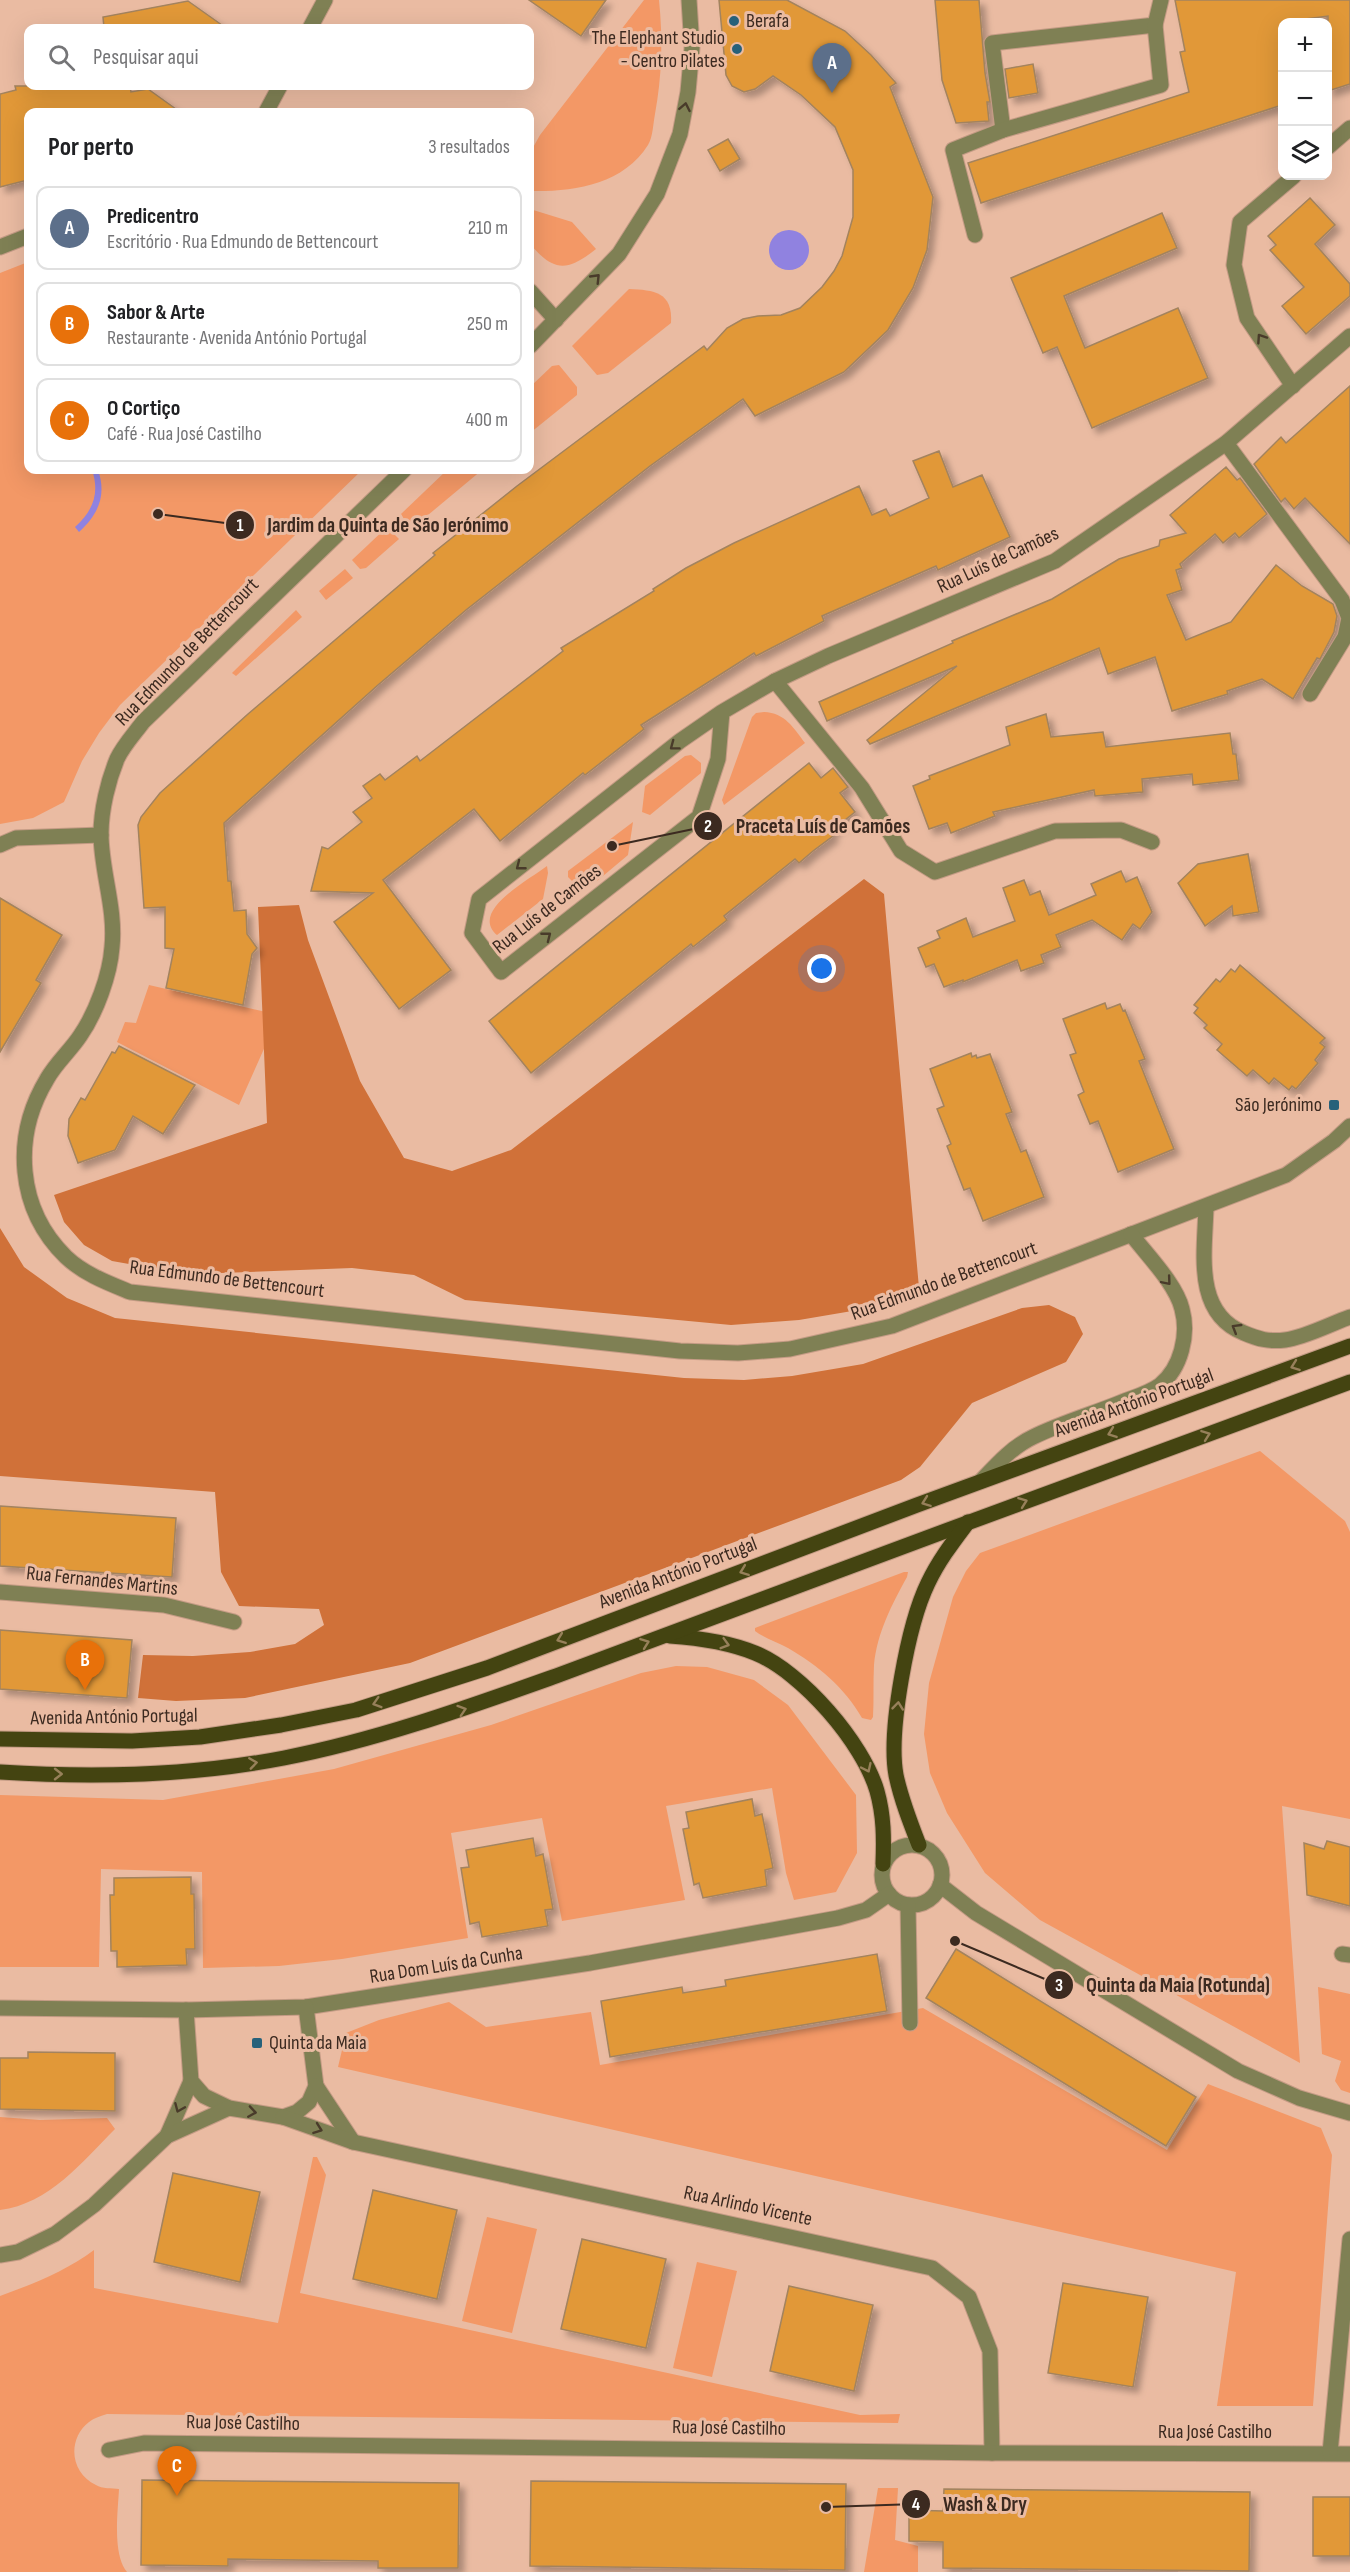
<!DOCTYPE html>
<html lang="pt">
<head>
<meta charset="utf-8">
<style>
	body { margin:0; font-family:"Sofia Sans Condensed",sans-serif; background:#f2f2f2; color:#202124 }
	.controls { position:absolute; right:18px; top:18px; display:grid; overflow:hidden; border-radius:12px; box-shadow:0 6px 24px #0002 }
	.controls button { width:54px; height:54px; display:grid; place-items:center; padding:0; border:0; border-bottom:2px solid #e0e0e0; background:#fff; color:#202124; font:30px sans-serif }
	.you { position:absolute; left:822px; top:969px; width:21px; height:21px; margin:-15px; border:4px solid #fff; border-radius:50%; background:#1a73e8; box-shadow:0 0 0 9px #1a73e833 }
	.badge { display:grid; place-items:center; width:39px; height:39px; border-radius:50%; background:#27617a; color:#fff; font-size:20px; font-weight:700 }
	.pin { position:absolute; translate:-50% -50px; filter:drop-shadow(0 2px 3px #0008) }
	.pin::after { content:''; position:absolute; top:32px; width:21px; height:18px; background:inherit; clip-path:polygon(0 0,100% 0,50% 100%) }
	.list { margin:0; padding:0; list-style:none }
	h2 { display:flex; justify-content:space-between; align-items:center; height:78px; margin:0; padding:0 24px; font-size:26px }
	h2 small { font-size:20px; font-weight:400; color:#757577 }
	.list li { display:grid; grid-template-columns:39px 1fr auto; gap:18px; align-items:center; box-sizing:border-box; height:84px; margin:0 12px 12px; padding:0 12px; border:2px solid #e0e0e0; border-radius:12px }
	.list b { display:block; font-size:22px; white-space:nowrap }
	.list p { margin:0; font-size:20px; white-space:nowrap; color:#757577 }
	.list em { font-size:20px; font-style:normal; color:#757577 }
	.icon { flex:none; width:33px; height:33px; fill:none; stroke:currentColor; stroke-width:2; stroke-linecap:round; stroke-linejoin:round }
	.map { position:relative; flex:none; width:1350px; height:2572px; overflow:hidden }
	.search { position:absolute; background:#fff; box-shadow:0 6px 24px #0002; left:24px; top:24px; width:510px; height:66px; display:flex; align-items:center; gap:15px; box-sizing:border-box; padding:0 21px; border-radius:12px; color:#757577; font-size:22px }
	.panel { position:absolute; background:#fff; box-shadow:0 6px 24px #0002; left:24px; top:108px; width:510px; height:366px; border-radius:12px }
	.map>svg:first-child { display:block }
</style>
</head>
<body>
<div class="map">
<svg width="1350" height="2572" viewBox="0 0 1350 2572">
	<defs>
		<filter id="shadow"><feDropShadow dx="5.5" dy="5.5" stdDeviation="3" flood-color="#0004"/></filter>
	</defs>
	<rect width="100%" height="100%" fill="#eabba2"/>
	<g fill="#f39866">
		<path d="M644 0H659C663 39 662 76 655 114 653 124 653 137 648 145 623 185 572 192 530 191V153L540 135Z"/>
		<path d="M530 209 572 222 596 249C567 272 554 272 530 244Z"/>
		<polygon points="28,262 28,470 362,470 120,705 99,733 82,761 64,802 33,818 0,824 0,273"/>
		<path d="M629 289C654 290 673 292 671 323L608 373 597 375 572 346Z"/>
		<polygon points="559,365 577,387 577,395 530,433 530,387 552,366"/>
		<polygon points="447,470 482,470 416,525 407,524 401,514"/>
		<polygon points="387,527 399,539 366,568 360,569 352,560"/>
		<polygon points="345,569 353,578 326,600 319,591"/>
		<polygon points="296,610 302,617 236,676 232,673"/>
		<path d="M764 712C785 713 793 727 805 743L724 805 722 800 752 717 756 713Z"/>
		<polygon points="691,755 701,763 701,773 650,815 642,812 645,786 685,756"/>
		<polygon points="633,822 628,855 597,881 572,881 568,877 568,871"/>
		<path d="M547 866 548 873 543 899 497 935C469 911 529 880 547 866Z"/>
		<polygon points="149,985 279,1015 239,1105 117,1042 125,1022 136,1023"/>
		<polygon points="1260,1451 1345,1521 1350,1532 1350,1819 1282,1806 1300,2063 1040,1920 985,1873 947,1813 930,1773 924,1734 929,1683 953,1597 966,1571 980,1553"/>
		<path d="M904 1572H908L907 1577C892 1604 877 1633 874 1665 873 1682 874 1700 873 1717L871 1720 862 1718C844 1687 819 1666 788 1648 777 1642 764 1638 755 1631V1628Z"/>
		<polygon points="676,1666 707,1667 754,1680 788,1705 856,1795 857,1853 836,1892 794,1900 786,1873 772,1788 666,1806 685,1900 562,1921 542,1818 451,1833 468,1938 342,1959 279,1966 203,1968 202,1872 101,1869 99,1967 0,1967 0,1795 163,1800 334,1769 491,1725 641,1673"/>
		<polygon points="1318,1987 1350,1994 1350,2093 1341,2090 1335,2081 1341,2061 1322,2054"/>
		<polygon points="449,2002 486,2027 591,2012 600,2065 923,2008 1167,2150 1208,2084 1321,2128 1332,2155 1313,2406 1217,2406 1236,2272 338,2067 346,2033 379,2020"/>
		<path d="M0 2117 40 2120 107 2118 115 2129C82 2162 49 2204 0 2210Z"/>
		<path d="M313 2157H317L326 2175 300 2293 860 2415 900 2414 898 2423 107 2414C101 2416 94 2418 89 2422 67 2439 70 2473 96 2485 102 2489 112 2488 119 2489 118 2511 112 2554 127 2572H0V2296C33 2284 66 2271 94 2250V2288L278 2323Z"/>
		<polygon points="487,2217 537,2229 512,2333 462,2321"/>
		<polygon points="697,2262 737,2271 712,2377 673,2368"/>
		<polygon points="878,2488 898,2488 895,2540 918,2546 918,2572 864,2572"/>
	</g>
	<g fill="#d07139">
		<polygon points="864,879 884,894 919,1288 858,1310 799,1320 731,1325 465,1300 414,1275 352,1268 221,1273 146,1267 112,1261 84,1245 64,1222 54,1195 267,1123 258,907 299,905 308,940 360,1081 404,1158 452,1171 511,1150"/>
		<polygon points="0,1228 24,1267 67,1298 115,1318 684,1378 744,1380 792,1376 863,1364 1022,1308 1049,1305 1075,1317 1083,1334 1066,1362 972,1403 920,1467 901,1480 410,1663 245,1698 176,1701 138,1698 143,1655 193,1656 250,1652 295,1644 324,1625 319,1609 239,1606 221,1572 215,1492 0,1476"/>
	</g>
	<g fill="#9082e0">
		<circle cx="789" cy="250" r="20"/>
		<path d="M92 470H98C107 495 98 515 79 532L75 527C93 511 100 493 92 470Z"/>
	</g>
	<g fill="#e19838" stroke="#a3835e" stroke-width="1.5" filter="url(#shadow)">
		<polygon points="529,0 606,0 581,36"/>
		<polygon points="719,0 787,0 845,31 871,55 896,83 890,87 933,197 927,250 913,288 888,330 844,372 755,416 743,399 650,466 466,610 378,685 224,823 228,881 231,881 234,911 246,910 247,934 257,948 252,954 243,1005 166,988 174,949 165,948 165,907 144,908 138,825 141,817 160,793 248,714 435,555 433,553 517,486 704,346 707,350 727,328 743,319 758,316 781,315 800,308 822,287 834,271 842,256 853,217 853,170 835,127 801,95 773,76 755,89 744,92 732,86 726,75"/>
		<polygon points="935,0 979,0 985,73 990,102 987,102 989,121 956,123 942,80"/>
		<polygon points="1175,0 1350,0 1350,84 1328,91 1328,16 1282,22 1282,105 981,203 968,163 1189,92 1180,52 1185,51"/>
		<polygon points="188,1 226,28 104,28 103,17"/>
		<polygon points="1033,64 1038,93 1009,98 1005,69"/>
		<polygon points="15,86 130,86 131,92 148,89 180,112 28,112 28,180 0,187 0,94 16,90"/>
		<polygon points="728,139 740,159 720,171 708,150"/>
		<polygon points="1310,198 1335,225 1315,244 1350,284 1350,296 1306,334 1282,306 1304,287 1270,250 1276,245 1268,236"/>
		<polygon points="1162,213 1177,248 1064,296 1085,348 1178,308 1208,378 1092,428 1057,347 1043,353 1011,278"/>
		<polygon points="1350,386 1350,544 1305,498 1294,509 1285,498 1281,502 1254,464 1281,437 1286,443"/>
		<polygon points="939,451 953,487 982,475 1010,537 938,570 936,566 822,616 824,621 756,656 754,653 641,725 644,729 585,775 583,773 500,841 474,809 383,880 451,970 399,1009 334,922 373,893 311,891 322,847 328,849 362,822 353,812 372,798 363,786 380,774 385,780 417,756 420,761 563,651 561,648 654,591 653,589 686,568 734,543 859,486 872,515 886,509 890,516 929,498 913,461"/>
		<polygon points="1226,467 1237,480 1240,478 1267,514 1239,538 1235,533 1223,543 1215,534 1180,564 1182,568 1176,570 1182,590 1167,595 1186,640 1231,622 1276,565 1302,586 1333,604 1337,616 1334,632 1320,659 1317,658 1293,699 1262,679 1227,691 1228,694 1172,711 1155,657 1108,674 1099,648 870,744 867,740 957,666 827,721 819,702 953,643 952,641 1052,599 1119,559 1159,546 1160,540 1186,533 1170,515"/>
		<polygon points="1046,714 1051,737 1103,732 1106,747 1230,733 1233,754 1236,754 1239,780 1193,785 1192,774 1142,779 1143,792 1095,796 1094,790 993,812 995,816 951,833 947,823 929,829 913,786 930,779 929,776 1010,745 1006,727"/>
		<polygon points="809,763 821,778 833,768 848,787 840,793 855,812 830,832 833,836 813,851 799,863 795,859 724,916 727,920 693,947 691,944 531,1073 489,1021"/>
		<polygon points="1248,854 1259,912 1233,916 1232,906 1205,926 1178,883 1198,864"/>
		<polygon points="1121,871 1126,882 1137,877 1152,912 1140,929 1133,924 1122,940 1092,920 1056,935 1061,947 1041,955 1044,963 1021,971 1017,960 963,982 963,980 944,987 934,964 926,967 918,948 940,938 937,931 966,918 973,937 1015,921 1003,888 1024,880 1030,895 1040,891 1049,915 1096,895 1091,884"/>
		<polygon points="0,898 62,935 36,980 41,983 0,1052"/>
		<polygon points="1240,965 1325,1038 1320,1043 1325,1047 1315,1060 1318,1063 1296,1089 1292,1086 1289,1090 1274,1078 1269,1084 1253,1070 1247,1076 1217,1050 1222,1044 1204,1028 1207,1025 1194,1013 1198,1008 1194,1005 1216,979 1220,982 1231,969 1235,972"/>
		<polygon points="1105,1003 1107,1009 1120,1004 1123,1011 1125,1010 1145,1059 1139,1061 1174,1149 1118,1172 1098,1121 1090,1124 1078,1095 1084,1092 1070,1055 1076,1053 1063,1019"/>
		<polygon points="119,1046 195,1085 163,1134 133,1116 115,1150 78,1163 68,1136 69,1119 81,1098 85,1100 112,1052 115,1053"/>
		<polygon points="971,1053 972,1057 976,1055 977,1058 990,1054 1012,1112 1006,1114 1021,1152 1026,1150 1044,1197 983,1221 970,1188 964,1190 947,1146 951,1144 937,1109 944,1106 930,1069"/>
		<polygon points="0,1506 176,1518 172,1577 0,1566"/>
		<polygon points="0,1630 132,1640 127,1698 0,1689"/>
		<polygon points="752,1799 755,1816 762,1814 773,1868 765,1870 767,1886 703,1898 699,1883 694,1885 683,1829 689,1828 686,1812"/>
		<polygon points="533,1838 536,1856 543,1854 553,1909 545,1910 548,1926 482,1937 479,1922 470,1924 461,1868 469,1867 466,1850"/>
		<polygon points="1327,1841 1350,1847 1350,1906 1307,1895 1304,1843 1324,1849"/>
		<polygon points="191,1877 191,1894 194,1894 195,1949 186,1949 187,1965 117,1967 117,1951 111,1951 110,1895 114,1895 114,1878"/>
		<polygon points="956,1949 1196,2097 1166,2146 926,1998"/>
		<polygon points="877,1954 887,2011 610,2057 601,2001 682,1987 683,1993 726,1986 725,1980"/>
		<polygon points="28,2052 115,2053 115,2111 0,2109 0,2058 28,2058"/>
		<polygon points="173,2173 260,2192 240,2282 154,2262"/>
		<polygon points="373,2190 457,2210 437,2299 353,2279"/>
		<polygon points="582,2239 666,2259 646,2348 561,2329"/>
		<polygon points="1063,2283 1148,2297 1133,2387 1048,2373"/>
		<polygon points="789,2286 873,2305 854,2391 770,2371"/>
		<polygon points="142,2480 459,2483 458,2568 378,2568 378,2561 228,2559 228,2566 141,2565"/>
		<polygon points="531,2481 846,2484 845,2570 530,2566"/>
		<polygon points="944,2489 1250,2492 1249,2571 943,2568 943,2542 909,2541 909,2510 943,2511"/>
		<rect x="1313" y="2497" width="37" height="59"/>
	</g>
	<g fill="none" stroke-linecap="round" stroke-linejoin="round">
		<defs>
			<g id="minor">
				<polyline points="310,28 325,0"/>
				<polyline points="266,112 280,86"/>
				<polyline points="1003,130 992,43 1155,25 1161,0"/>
				<polyline points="1328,147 1350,128"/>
				<polyline points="975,235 953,150 1003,130 1161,85 1155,25"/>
				<polyline points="0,247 28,236"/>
				<polyline points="530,291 556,320"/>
				<polyline points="530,346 619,254 657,194 680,134 688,92 692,48 689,0"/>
				<polyline points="1293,386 1247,318 1234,265 1240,222 1294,176"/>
				<polyline points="1226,443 1342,600 1349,618 1345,637 1310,694"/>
				<path d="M404 470 143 722C135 733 123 746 117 759 108 781 101 810 101 834 101 871 116 908 112 947 110 975 96 1013 80 1036 70 1051 56 1063 47 1079 12 1137 17 1209 66 1257 84 1274 108 1283 130 1292L680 1351 738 1353 790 1349 892 1326 1286 1175 1334 1141 1350 1126"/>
				<polyline points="775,681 862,788 901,851 935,872 1055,831 1121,830 1152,842"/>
				<polyline points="722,712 718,759 699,817 501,972 472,933 479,899 680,741 722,712 775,681 828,656 1055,561 1226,443 1350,336"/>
				<polyline points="0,845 16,838 101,835"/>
				<path d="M1206 1207C1205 1251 1193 1313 1244 1333 1258 1339 1269 1342 1285 1340 1306 1337 1330 1324 1350 1317"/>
				<path d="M981 1481C996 1465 1012 1447 1033 1437 1061 1423 1093 1414 1122 1402 1135 1397 1149 1393 1160 1385 1181 1368 1189 1335 1182 1309 1176 1284 1147 1255 1131 1234"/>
				<polyline points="0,1592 164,1605 234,1622"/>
				<circle cx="912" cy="1875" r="30"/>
				<polyline points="940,1885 976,1913 1238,2071 1299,2098 1350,2113"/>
				<polyline points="908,1905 910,2023"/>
				<polyline points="1342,1954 1350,1955"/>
				<polyline points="0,2008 186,2010 306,2007 590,1963 838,1918 866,1910 889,1894"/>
				<polyline points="186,2010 191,2081 204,2096 229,2108 283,2117 297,2112 309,2102 316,2086 306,2007"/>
				<polyline points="316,2086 353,2142"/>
				<polyline points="283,2117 353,2142 932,2268 969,2297 990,2351 992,2453"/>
				<polyline points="167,2136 191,2081"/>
				<polyline points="0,2255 18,2252 55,2234 94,2205 167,2136 229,2108"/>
				<polyline points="109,2450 144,2443 992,2453 1350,2454"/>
				<polyline points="1330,2453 1350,2239"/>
			</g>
			<g id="major">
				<path d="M670 1636C699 1638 728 1642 755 1653 802 1672 863 1743 877 1791 884 1816 884 1839 883 1864"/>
				<polyline points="0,1739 132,1741 200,1737 281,1725 356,1710 487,1668 917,1505 1350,1346"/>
				<path d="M0 1772C94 1778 191 1776 284 1758 377 1740 466 1708 556 1676 638 1646 720 1615 803 1584 985 1516 1167 1449 1350 1382"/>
				<path d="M919 1845C910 1822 901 1799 896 1775 888 1731 908 1624 928 1583 939 1560 953 1542 968 1522"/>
			</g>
		</defs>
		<use href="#minor" stroke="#c49b85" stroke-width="17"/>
		<use href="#major" stroke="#c49b85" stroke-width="17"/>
		<use href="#minor" stroke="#7f8054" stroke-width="15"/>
		<use href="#major" stroke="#441" stroke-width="15"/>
	</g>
	<defs><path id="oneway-chevron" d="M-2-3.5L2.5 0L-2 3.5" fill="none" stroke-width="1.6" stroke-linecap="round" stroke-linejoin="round" transform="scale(1.5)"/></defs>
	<g stroke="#493b2a">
		<use href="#oneway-chevron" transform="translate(685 107) rotate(-79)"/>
		<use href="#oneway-chevron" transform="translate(596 278) rotate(-46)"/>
		<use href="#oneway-chevron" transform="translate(1261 338) rotate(-124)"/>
		<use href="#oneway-chevron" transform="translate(674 746) rotate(143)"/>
		<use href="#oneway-chevron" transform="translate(520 866) rotate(142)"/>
		<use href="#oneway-chevron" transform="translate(547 936) rotate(-38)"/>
		<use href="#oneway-chevron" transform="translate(1167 1281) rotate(50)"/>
		<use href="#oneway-chevron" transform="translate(1236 1328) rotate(-149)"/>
		<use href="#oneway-chevron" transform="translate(179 2108) rotate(113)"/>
		<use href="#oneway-chevron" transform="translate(252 2112) rotate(9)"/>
		<use href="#oneway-chevron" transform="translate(318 2129) rotate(20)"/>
	</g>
	<g stroke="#97805a">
		<use href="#oneway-chevron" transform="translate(1295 1366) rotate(160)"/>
		<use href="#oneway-chevron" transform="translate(1112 1433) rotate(160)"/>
		<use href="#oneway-chevron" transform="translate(1206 1435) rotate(-20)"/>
		<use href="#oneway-chevron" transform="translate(926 1502) rotate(160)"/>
		<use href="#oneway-chevron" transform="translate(1023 1502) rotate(-20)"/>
		<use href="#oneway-chevron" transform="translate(744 1571) rotate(159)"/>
		<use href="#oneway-chevron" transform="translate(561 1639) rotate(159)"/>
		<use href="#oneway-chevron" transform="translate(645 1643) rotate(-20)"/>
		<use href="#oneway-chevron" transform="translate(725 1644) rotate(16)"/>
		<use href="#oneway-chevron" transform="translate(377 1703) rotate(163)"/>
		<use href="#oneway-chevron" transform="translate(898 1706) rotate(-84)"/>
		<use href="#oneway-chevron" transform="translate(462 1710) rotate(-18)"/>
		<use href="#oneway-chevron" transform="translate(253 1763) rotate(-8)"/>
		<use href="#oneway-chevron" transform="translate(867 1768) rotate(65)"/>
		<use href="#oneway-chevron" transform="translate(58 1774)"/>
	</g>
	<g fill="#27617a" stroke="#eabba2" stroke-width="2">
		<circle cx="734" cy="21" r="6"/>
		<circle cx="737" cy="49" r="6"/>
		<rect x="1328" y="1099" width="12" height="12" rx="3"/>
		<rect x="251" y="2037" width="12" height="12" rx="3"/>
	</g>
	<g text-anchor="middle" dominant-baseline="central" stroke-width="6" stroke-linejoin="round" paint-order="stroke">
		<g font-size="20" fill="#3c2a20" stroke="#eabba2" text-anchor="start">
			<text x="746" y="21">Berafa</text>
			<text x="725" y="38" text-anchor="end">The Elephant Studio<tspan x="725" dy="23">- Centro Pilates</tspan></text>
			<text x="1322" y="1105" text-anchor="end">São Jerónimo</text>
			<text x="269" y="2043">Quinta da Maia</text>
		</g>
		<g font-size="20" fill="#3c2a20" stroke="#eabba2">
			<text transform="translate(998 560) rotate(-25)">Rua Luís de Camões</text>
			<text transform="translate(187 652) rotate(-46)">Rua Edmundo de Bettencourt</text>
			<text transform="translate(547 909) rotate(-38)">Rua Luís de Camões</text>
			<text transform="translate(227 1279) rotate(7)">Rua Edmundo de Bettencourt</text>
			<text transform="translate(944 1281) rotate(-20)">Rua Edmundo de Bettencourt</text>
			<text transform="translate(1134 1403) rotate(-20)">Avenida António Portugal</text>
			<text transform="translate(678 1573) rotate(-21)">Avenida António Portugal</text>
			<text transform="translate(102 1581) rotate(6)">Rua Fernandes Martins</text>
			<text transform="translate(114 1717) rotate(-1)">Avenida António Portugal</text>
			<text transform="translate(446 1965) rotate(-9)">Rua Dom Luís da Cunha</text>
			<text transform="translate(748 2206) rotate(12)">Rua Arlindo Vicente</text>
			<text transform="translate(243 2423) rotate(1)">Rua José Castilho</text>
			<text transform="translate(729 2428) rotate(1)">Rua José Castilho</text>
			<text x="1215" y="2432">Rua José Castilho</text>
		</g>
	</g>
	<path fill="none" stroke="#3c2a20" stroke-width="2" d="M158 514L240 525M612 846L708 826M955 1941L1059 1985M826 2507L916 2504"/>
	<g fill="#3c2a20" stroke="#eabba2" stroke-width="2">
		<circle cx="158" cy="514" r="6"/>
		<circle cx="612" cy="846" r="6"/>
		<circle cx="955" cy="1941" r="6"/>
		<circle cx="826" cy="2507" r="6"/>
		<circle cx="240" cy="525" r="15"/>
		<circle cx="708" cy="826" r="15"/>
		<circle cx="1059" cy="1985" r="15"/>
		<circle cx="916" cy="2504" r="15"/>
	</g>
	<g font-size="18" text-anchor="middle" font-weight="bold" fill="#fff">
		<text x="240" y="531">1</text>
		<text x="708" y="832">2</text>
		<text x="1059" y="1991">3</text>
		<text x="916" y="2510">4</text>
	</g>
	<g font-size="21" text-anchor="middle" font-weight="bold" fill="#3c2a20" stroke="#eabba2" stroke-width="6" stroke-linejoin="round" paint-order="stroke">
		<text x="388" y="532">Jardim da Quinta de São Jerónimo</text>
		<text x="823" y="833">Praceta Luís de Camões</text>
		<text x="1178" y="1992">Quinta da Maia (Rotunda)</text>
		<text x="985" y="2511">Wash &amp; Dry</text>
	</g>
</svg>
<div class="controls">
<button>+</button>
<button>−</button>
<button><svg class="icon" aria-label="layers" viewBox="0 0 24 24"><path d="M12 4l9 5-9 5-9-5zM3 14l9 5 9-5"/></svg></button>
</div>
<div class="you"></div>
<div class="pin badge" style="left:832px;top:93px;background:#5c6f8a">A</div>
<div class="pin badge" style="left:85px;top:1690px;background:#e8710a">B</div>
<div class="pin badge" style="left:177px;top:2496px;background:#e8710a">C</div>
<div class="search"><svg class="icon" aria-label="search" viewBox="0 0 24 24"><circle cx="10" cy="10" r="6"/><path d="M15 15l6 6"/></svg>Pesquisar aqui</div>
<section class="panel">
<h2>Por perto<small>3 resultados</small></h2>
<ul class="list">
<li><span class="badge" style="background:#5c6f8a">A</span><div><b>Predicentro</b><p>Escritório · Rua Edmundo de Bettencourt</p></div><em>210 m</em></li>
<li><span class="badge" style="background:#e8710a">B</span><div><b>Sabor &amp; Arte</b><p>Restaurante · Avenida António Portugal</p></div><em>250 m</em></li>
<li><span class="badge" style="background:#e8710a">C</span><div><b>O Cortiço</b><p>Café · Rua José Castilho</p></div><em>400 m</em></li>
</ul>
</section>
</div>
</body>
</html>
